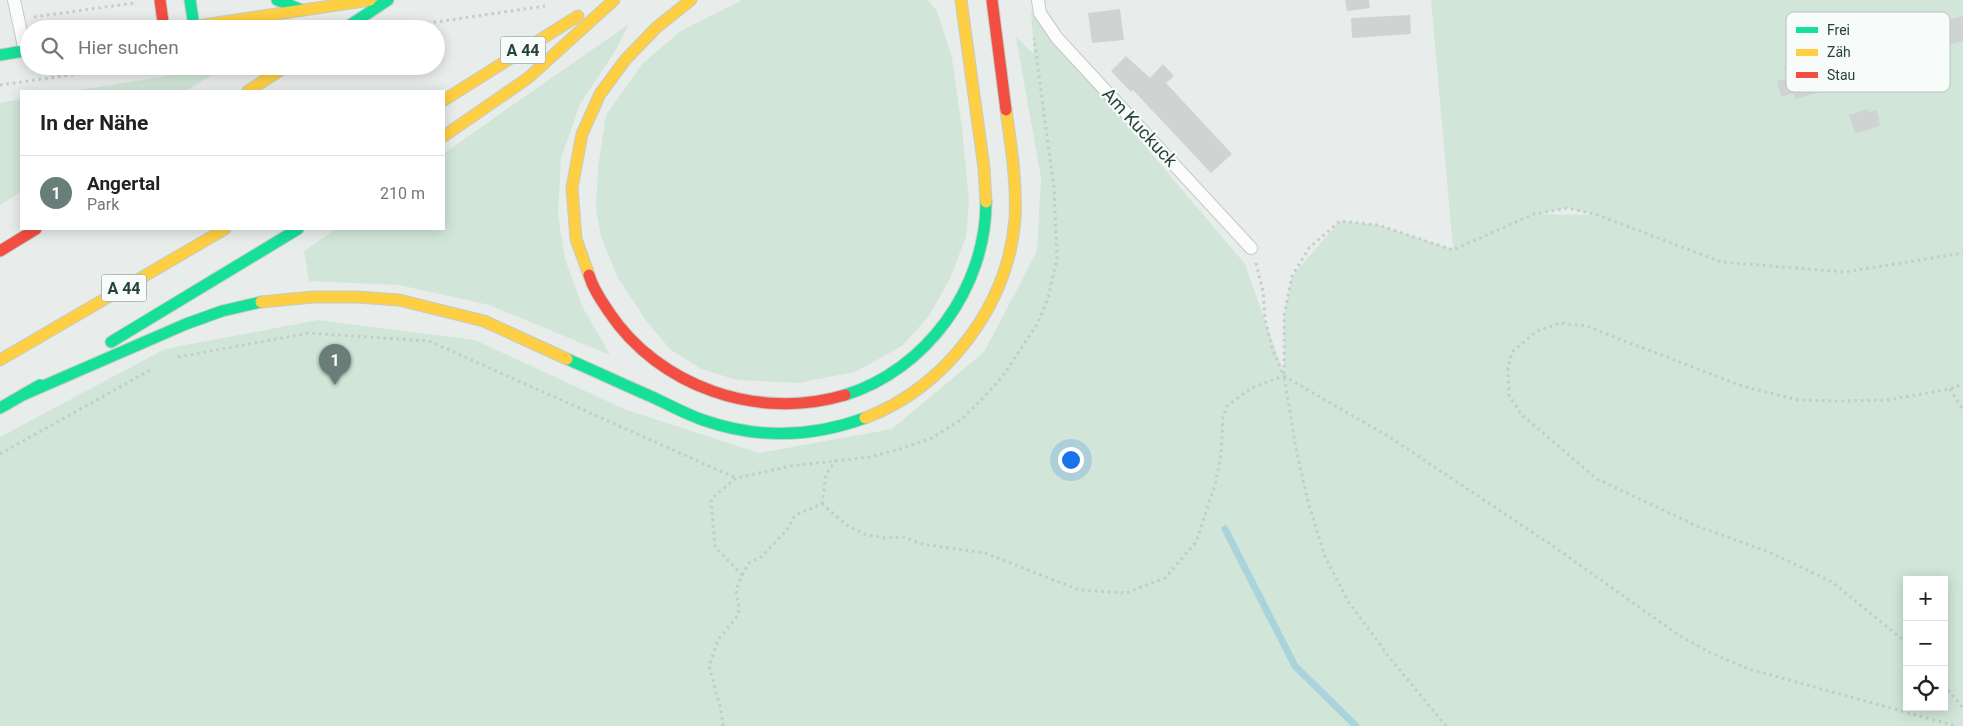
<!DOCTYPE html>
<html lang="de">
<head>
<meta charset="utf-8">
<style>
	body { margin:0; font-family:Roboto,sans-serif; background:#f2f2f2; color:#222 }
	.controls { position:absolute; right:15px; bottom:15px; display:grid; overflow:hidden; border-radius:0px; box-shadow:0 2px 12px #0003 }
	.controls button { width:45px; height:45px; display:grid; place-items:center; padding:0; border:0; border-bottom:1px solid #e0e0e0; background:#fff; color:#222; font:25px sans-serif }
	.you { position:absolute; left:1070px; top:459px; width:18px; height:18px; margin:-12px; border:4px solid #fff; border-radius:50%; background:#1a73e8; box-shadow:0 0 0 8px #1a73e833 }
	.badge { display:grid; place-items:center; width:32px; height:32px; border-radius:50%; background:#697e78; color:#fff; font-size:16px; font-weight:700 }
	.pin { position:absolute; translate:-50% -41px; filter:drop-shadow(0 1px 2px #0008) }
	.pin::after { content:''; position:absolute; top:26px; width:18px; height:15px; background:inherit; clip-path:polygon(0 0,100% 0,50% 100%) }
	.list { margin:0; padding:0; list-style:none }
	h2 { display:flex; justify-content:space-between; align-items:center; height:65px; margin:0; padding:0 20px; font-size:21px }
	h2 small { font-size:16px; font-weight:400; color:#767676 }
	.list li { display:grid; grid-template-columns:32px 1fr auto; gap:15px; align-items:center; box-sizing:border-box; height:75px; padding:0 20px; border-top:1px solid #e0e0e0 }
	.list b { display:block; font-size:19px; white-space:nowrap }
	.list p { margin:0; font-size:16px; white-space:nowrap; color:#767676 }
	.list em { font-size:16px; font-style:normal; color:#767676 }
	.icon { flex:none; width:28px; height:28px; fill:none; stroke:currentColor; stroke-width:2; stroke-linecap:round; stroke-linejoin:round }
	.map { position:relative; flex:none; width:1963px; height:726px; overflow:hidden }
	.search { position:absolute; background:#fff; box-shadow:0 2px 12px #0003; left:20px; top:20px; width:425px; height:55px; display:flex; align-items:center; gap:12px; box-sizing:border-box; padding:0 18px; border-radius:28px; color:#767676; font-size:19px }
	.panel { position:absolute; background:#fff; box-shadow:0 2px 12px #0003; left:20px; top:90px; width:425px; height:140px; border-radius:0px }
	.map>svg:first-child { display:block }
</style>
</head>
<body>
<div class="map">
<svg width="1963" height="726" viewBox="0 0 1963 726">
	<rect width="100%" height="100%" fill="#e8edeb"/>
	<g fill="#d1e6d8" fill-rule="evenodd">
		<polygon points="743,0 928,0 937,11 952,58 962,128 969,201 966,237 950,279 929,316 902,346 855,372 798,383 737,380 701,369 671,350 647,322 618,278 601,237 596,208 598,167 606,115 642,64 681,31"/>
		<path d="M1431 0H1963V726H0V437L165 349 318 320 475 340 624 409 759 453 892 429 984 352 1037 251 1041 178 1016 37 1034 54 1031 11 1245 264 1284 374V316L1292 276 1340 221 1378 225 1453 249ZM1568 208 1595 215 1538 214ZM1907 580H1944V707H1907Z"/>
		<polygon points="629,24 614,53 580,104 561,158 558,215 565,259 582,306 610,355 489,305 399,285 309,281 304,251 336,229 444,229 444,153"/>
		<polygon points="224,67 186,91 73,91"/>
		<polygon points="21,99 21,192 0,205 0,103"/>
	</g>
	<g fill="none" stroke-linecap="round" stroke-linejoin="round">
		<polyline stroke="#a9d4db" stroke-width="7" points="1225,529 1295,666 1356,726"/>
	</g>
	<g fill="#cfd4d2">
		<polygon points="1345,0 1369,0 1370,8 1347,11"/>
		<polygon points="1120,9 1124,40 1092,43 1088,13"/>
		<polygon points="1410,15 1411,34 1352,38 1351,18"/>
		<polygon points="1963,16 1963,41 1939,47 1942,57 1927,62 1921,43 1931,40 1927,26"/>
		<polygon points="1126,56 1150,78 1163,64 1174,76 1166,83 1232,154 1211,173 1133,90 1131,92 1111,71"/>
		<polygon points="1801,62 1805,74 1815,71 1821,92 1795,99 1794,93 1781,97 1777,81 1787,78 1784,66"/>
		<polygon points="1868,109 1869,112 1877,110 1880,126 1855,134 1849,115"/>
	</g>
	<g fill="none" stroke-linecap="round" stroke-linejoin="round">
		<defs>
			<g id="lane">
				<polyline points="14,0 25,51"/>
				<polyline points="1038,0 1040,13 1057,38 1251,248"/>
			</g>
			<g id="fast">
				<polyline points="190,0 194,26"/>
				<polyline points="277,0 302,10"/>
				<polyline points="344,29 388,0"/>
				<polyline points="0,55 29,50"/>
				<polyline points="111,342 298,229"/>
				<path d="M567 359C595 371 622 384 650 396 668 404 687 415 706 421 759 439 813 437 865 418"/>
				<polyline points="25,394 186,324 222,311 261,302"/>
				<path d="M845 395C926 370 986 288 986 202"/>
				<polyline points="0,408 40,385"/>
			</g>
			<g id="slow">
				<polyline points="961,0 984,168 986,202"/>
				<polyline points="177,29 370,0"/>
				<polyline points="248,91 287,66"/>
				<polyline points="444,100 578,16"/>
				<polyline points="444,136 528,78 614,0"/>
				<polyline points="589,275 576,239 572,188 582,134 600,94 626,59 657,27 691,0"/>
				<polyline points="261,302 313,297 356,297 399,300 484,321 567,359"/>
				<polyline points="0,360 225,229"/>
				<path d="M865 418C946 387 1008 306 1015 219 1017 182 1011 146 1006 110"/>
			</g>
			<g id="jam">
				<polyline points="160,0 164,29"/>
				<polyline points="992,0 1006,110"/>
				<polyline points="0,251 36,229"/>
				<path d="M589 275C593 289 601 300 609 312 659 387 758 421 845 395"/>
			</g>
		</defs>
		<use href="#lane" stroke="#c5cac8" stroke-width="14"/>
		<use href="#fast" stroke="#c3ccc9" stroke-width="13"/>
		<use href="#slow" stroke="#c3ccc9" stroke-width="13"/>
		<use href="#jam" stroke="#c3ccc9" stroke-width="13"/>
		<g stroke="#c3ccca" stroke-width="3" stroke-dasharray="2.5 4" stroke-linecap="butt">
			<polyline points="34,17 134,3"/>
			<polyline points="395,28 545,6"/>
			<polyline points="0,85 132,66"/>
			<polyline points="1256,263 1263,291 1265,318 1272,348 1284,376 1391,438 1553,546 1680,636 1711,653 1749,669 1956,726"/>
			<polyline points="178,357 309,333 429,341 736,478"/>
			<polyline points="1950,389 1963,410"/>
			<polyline points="0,454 152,369"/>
			<polyline points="822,504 826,474 837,459"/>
			<polyline points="742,575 749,563 761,557 787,530 795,515 822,504 847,525 864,534 885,538 903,537 922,544 985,553 1079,590 1126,593 1165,578 1196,542 1215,485 1221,455 1223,417 1227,406 1251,388 1284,376"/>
			<polyline points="1907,643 1832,582 1769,552 1697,526 1597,479 1522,415 1509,395 1508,368 1512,352 1537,331 1560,323 1586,326 1742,386 1798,400 1839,401 1887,400 1950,389 1963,384"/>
			<polyline points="1944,685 1963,708"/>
			<polyline points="723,726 721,710 709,666 718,640 738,615 739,607 736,590 742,575 715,547 711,499 736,478 791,466 870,457 900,449 932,438 962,419 984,397 1002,377 1038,323 1048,298 1057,258 1054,188 1034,38"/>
			<polyline points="1446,726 1389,657 1348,601 1325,557 1308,502 1296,449 1284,376 1284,316 1292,276 1309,248 1340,221 1378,225 1453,250 1534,214 1568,208 1598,215 1721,262 1845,272 1963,253"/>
		</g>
		<use href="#lane" stroke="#fcfcfc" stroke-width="12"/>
		<use href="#fast" stroke="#16e098" stroke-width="11"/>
		<use href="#slow" stroke="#ffcf43" stroke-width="11"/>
		<use href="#jam" stroke="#f24e42" stroke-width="11"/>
	</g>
	<g text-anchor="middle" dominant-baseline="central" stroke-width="4.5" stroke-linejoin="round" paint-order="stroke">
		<g fill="#f7fbf9" stroke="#637a73" stroke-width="1">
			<rect x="500.5" y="36.5" width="45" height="27" rx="4"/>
			<rect x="101.5" y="274.5" width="45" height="27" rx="4"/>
		</g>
		<g font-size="16" font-weight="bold" fill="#24423a">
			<text x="523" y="50">A 44</text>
			<text x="124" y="288">A 44</text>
		</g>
		<g font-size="18" fill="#24423a" stroke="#f7fbf9">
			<text transform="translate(1140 127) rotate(47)">Am Kuckuck</text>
		</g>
	</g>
	<rect x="1786" y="12" width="164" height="80" rx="8" fill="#f7fbf9" stroke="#b8c4c0" stroke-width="1"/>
	<rect x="1796" y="27" width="22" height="6" fill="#16e098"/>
	<rect x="1796" y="49" width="22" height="7" fill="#ffcf43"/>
	<rect x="1796" y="72" width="22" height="6" fill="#f24e42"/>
	<g font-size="14" fill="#24423a">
		<text x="1827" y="35">Frei</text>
		<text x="1827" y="57">Zäh</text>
		<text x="1827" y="80">Stau</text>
	</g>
</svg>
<div class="controls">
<button>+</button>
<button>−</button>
<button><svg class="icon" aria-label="locate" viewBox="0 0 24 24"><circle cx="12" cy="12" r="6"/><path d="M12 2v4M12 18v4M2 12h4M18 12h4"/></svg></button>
</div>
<div class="you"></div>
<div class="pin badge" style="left:335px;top:385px">1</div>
<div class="search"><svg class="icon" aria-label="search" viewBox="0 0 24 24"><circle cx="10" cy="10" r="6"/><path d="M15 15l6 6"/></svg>Hier suchen</div>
<section class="panel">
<h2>In der Nähe<small></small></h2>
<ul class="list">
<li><span class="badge">1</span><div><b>Angertal</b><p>Park</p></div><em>210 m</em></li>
</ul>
</section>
</div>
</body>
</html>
